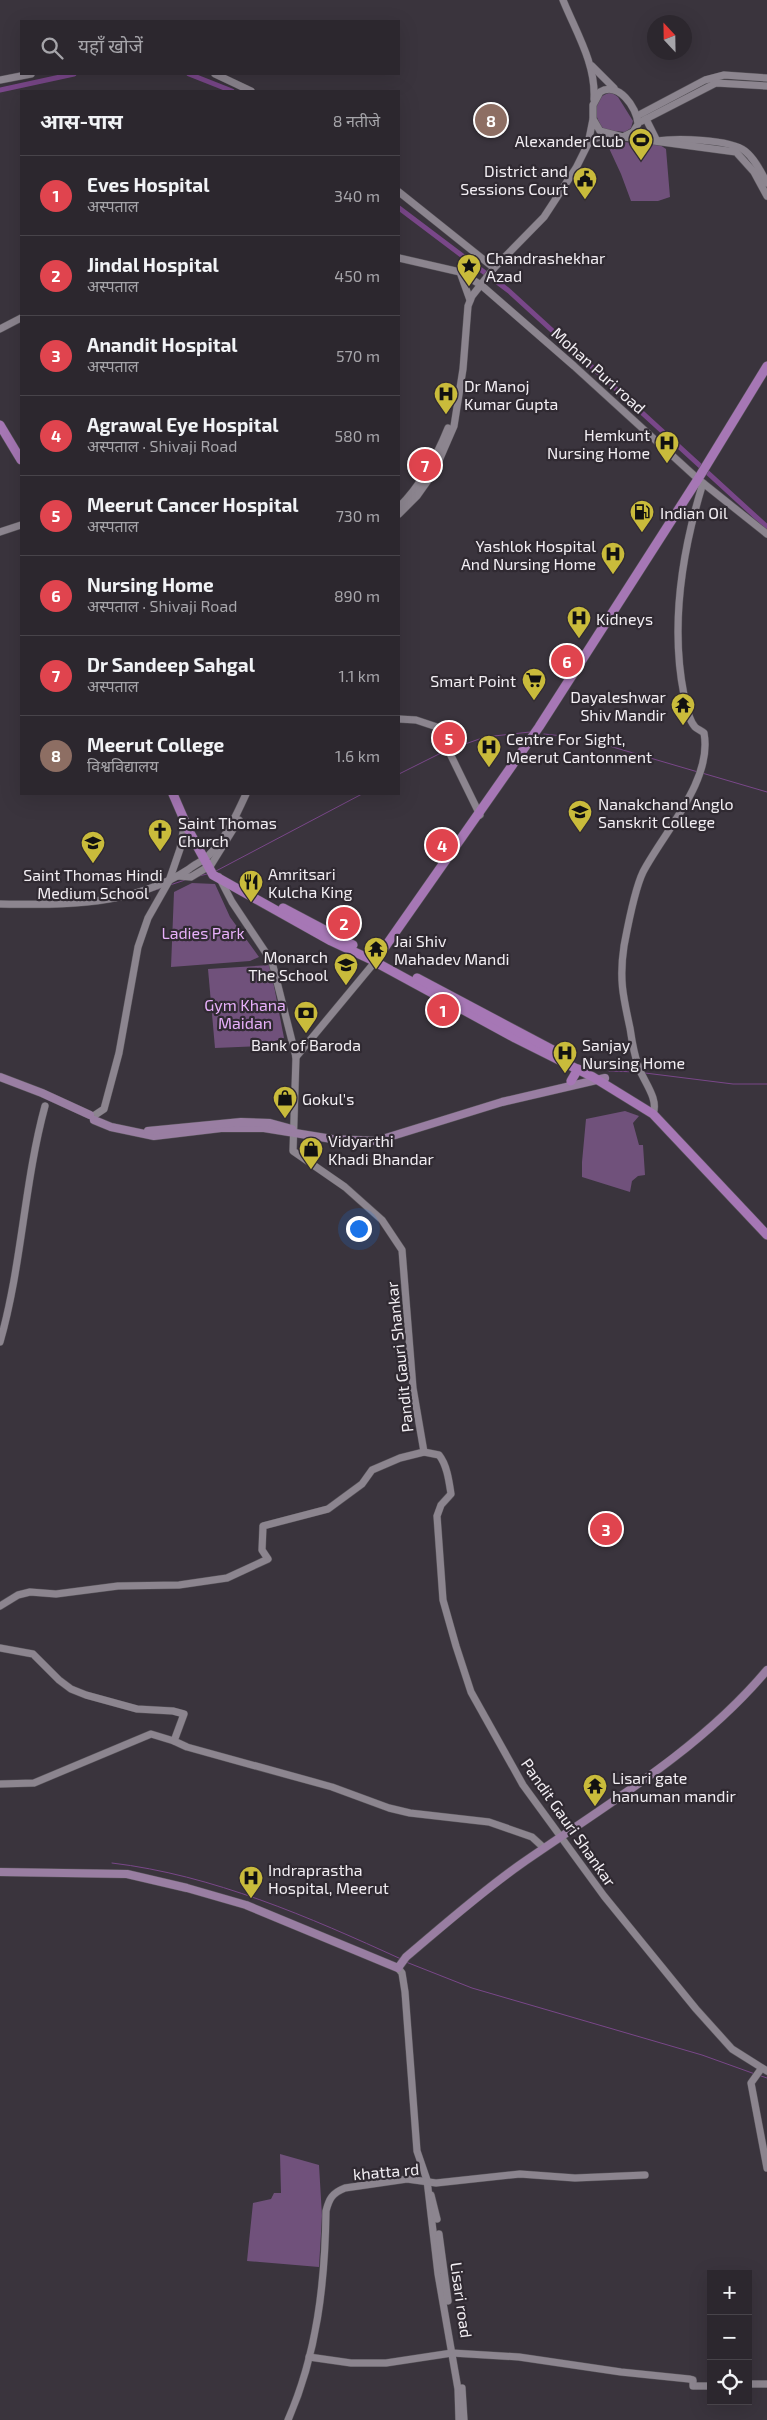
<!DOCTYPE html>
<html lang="hi">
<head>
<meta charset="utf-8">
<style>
	body { margin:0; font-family:"Exo 2","Noto Sans Devanagari",sans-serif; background:#342f36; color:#f1f3f6 }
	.controls { position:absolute; right:15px; bottom:15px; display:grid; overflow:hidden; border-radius:0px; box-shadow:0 5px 20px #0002 }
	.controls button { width:45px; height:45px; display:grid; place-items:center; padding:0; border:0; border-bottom:1px solid #48444a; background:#2c272e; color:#f1f3f6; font:25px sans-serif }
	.compass { position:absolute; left:647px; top:15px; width:45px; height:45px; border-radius:50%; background:#2c272e; box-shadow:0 5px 20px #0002; rotate:338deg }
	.you { position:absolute; left:358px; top:1228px; width:18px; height:18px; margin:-12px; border:4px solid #fff; border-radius:50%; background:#1a73e8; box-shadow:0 0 0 8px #1a73e833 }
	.badge { display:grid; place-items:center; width:32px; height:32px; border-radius:50%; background:#c9bb3b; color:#fff; font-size:16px; font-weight:700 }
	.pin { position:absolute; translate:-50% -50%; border:2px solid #fff; box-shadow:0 1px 5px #0006 }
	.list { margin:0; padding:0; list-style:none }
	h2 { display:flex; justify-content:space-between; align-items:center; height:65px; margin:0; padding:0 20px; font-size:21px }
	h2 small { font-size:16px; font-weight:400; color:#a6a5aa }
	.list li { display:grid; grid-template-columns:32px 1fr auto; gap:15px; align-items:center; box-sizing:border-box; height:80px; padding:0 20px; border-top:1px solid #48444a }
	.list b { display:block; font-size:19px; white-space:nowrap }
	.list p { margin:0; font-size:16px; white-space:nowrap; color:#a6a5aa }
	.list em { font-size:16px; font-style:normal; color:#a6a5aa }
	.icon { flex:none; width:28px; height:28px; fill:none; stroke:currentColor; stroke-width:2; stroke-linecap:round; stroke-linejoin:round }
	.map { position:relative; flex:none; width:767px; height:2420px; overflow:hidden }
	.search { position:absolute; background:#2c272e; box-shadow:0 5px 20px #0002; left:20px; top:20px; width:380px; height:55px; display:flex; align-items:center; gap:12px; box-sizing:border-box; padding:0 18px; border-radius:0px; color:#a6a5aa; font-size:19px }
	.panel { position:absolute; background:#2c272e; box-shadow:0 5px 20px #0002; left:20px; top:90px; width:380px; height:705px; border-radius:0px }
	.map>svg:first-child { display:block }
</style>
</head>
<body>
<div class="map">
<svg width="767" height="2420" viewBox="0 0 767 2420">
	<rect width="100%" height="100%" fill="#3a343d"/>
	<g fill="#70517b">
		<path d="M611 92 618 97 633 121 631 128 625 132 603 130C594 114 589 99 611 92Z"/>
		<polygon points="612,141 660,145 666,149 670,197 658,201 631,201 621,174 608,146"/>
		<polygon points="192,883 215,884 230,917 259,957 250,961 171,967 174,892"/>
		<polygon points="270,965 284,1038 260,1046 215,1048 208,969"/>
		<polygon points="625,1111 639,1116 633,1123 639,1145 643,1145 645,1175 638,1176 632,1181 630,1192 582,1177 582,1162 586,1119"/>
		<polygon points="280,2154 319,2165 322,2216 319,2267 247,2261 253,2203 271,2199 274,2193 281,2193"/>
	</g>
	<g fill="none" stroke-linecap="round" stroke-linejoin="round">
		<g stroke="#794789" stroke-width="1">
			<polyline points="544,734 582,738 698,772"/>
			<polyline points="451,749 485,737 530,732"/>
			<polyline points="702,773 767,792"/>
			<polyline points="399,774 445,751"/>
			<polyline points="216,871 362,794"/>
			<polyline points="199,876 207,874"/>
			<polyline points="170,885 185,880"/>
			<polyline points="151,891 162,888"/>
			<polyline points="56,907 114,901"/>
			<polyline points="609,1071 638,1072"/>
			<polyline points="645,1073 733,1084 767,1084"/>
			<path d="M112 1863C213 1875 309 1917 401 1959"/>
			<polyline points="406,1962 472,1988 702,2055 755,2074"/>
			<polyline points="761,2076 767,2078"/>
		</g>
		<g stroke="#794789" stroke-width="5">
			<polyline points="189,74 232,91"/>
			<polyline points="0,90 74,74"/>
			<polyline points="399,208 509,291 767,527"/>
		</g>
		<defs>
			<g id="tertiary">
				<path d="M563 0C576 32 596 64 594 99"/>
				<polyline points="592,66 614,88"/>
				<polyline points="215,74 251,91"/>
				<polyline points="0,80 31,74"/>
				<polyline points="637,116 705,80 724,75 767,78"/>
				<path d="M646 119 657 141C676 138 730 139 745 151 755 159 761 172 767 183"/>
				<polyline points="642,121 716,83 767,86"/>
				<polyline points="624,137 736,152 754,172 767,196"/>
				<polyline points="588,144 594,139 609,134"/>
				<polyline points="399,192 494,268"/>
				<polyline points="399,258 460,272 481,285 574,366 698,479 767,534"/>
				<polyline points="460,272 470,300"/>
				<polyline points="0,329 21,318"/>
				<path d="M399 507C422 484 436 458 448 428"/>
				<path d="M399 514 417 496 434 472 454 426 463 369 468 306 472 296 494 268 544 217 576 168 588 144 593 119V105L600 92C618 81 637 107 638 124L633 132 623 137 600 131 593 119"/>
				<polyline points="0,532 21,525"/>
				<polyline points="399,719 416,720 437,727 480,815"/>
				<polyline points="178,876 191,877 211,865 239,820"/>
				<path d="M219 877 232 902 272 962 296 1057 293 1151 345 1187 382 1220 402 1250 413 1388 424 1452 439 1455C447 1465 449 1481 451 1494L441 1505 437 1516 443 1600 456 1646 471 1692 523 1785 604 1896 696 2009 732 2049 767 2071"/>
				<path d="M0 904C65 905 133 906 189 869 195 864 203 861 208 856 226 838 236 816 246 794"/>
				<polyline points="296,1057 374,963"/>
				<path d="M653 1114C659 1099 644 1082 639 1068 634 1055 632 1042 630 1028 623 996 619 979 624 946 628 925 634 891 643 872 664 832 713 780 704 733 702 731 697 729 695 727 688 719 686 705 684 695 670 625 682 551 703 483"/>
				<polyline points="95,1115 104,1109 119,1053 138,947 148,918 169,881 180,849 185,822"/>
				<path d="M0 1342C22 1265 24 1183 45 1106"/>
				<polyline points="0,1606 18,1595 30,1592 56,1594 118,1586 179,1585 227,1578 268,1559 262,1550 263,1526 328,1509 362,1484 372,1470 400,1458 424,1452"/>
				<polyline points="0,1648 33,1654 59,1680 71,1689 86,1695 137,1709 173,1711 184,1714 174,1741 187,1747 332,1787 389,1808 410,1813 489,1822 532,1837 544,1848"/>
				<polyline points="0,1784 34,1783 151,1734 174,1741"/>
				<polyline points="398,1968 402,1973 405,1992 417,2151 427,2180 438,2274 458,2389 459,2420"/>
				<polyline points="761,2069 751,2083 767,2168"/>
				<polyline points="431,2195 437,2219"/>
				<polyline points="439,2234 448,2301"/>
				<polyline points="309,2357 351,2363 386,2363 452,2353 519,2357 621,2372 689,2379 693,2380 693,2386 711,2386"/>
				<polyline points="748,2384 767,2384"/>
				<polyline points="462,2388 464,2420"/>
				<path d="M288 2420C317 2354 325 2283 326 2211 329 2199 332 2193 345 2188L407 2179 436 2183 520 2174 575 2178 645 2175"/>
			</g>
			<g id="secondary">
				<polyline points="0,1077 42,1093 90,1115"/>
				<polyline points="94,1120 111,1127 154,1136 221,1128 264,1128 332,1139 376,1141 502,1102 605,1078"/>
				<polyline points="148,1131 241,1122 270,1123 292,1129"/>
				<path d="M0 1872 127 1874 187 1888 246 1905 398 1968 406 1957C444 1925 481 1892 521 1864 606 1805 700 1750 767 1670"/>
			</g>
			<g id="primary">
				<polyline points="0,425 21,460"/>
				<polyline points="173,794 189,831 213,875 331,941 374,961"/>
				<polyline points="283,908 353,945"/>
				<polyline points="378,957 539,727 698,479 767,366"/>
				<polyline points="379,964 515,1038 593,1077 653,1114 767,1235"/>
				<polyline points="417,978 566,1057"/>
				<polyline points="571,1081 578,1069"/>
			</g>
		</defs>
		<use href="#tertiary" stroke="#575359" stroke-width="8"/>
		<use href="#secondary" stroke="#575359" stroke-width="9"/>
		<use href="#primary" stroke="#575359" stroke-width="10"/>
		<use href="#tertiary" stroke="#8c858f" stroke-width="7"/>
		<use href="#secondary" stroke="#997ea2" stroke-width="8"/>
		<use href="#primary" stroke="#a677b5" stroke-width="9"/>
	</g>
	<defs>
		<symbol id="stadium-pin" viewBox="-11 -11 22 30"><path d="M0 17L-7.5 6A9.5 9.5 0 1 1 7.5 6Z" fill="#c9bb3b" stroke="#302a32"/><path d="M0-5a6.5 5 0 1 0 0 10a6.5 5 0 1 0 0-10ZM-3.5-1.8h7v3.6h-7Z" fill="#111"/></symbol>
		<symbol id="civic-pin" viewBox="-11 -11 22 30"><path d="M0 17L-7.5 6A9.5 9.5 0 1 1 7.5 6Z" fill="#c9bb3b" stroke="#302a32"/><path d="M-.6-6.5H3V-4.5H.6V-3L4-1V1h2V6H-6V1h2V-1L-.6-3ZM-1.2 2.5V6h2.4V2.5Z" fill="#111"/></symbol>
		<symbol id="sight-pin" viewBox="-11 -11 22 30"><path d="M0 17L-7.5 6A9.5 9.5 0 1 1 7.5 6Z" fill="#c9bb3b" stroke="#302a32"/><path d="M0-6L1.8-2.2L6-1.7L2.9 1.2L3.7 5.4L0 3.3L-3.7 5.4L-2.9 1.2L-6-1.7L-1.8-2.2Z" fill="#111"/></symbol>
		<symbol id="hospital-pin" viewBox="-11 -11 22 30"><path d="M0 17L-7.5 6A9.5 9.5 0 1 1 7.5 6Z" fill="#c9bb3b" stroke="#302a32"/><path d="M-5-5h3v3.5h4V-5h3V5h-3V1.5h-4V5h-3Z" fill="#111"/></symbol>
		<symbol id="fuel-pin" viewBox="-11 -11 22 30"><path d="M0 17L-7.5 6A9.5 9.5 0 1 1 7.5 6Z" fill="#c9bb3b" stroke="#302a32"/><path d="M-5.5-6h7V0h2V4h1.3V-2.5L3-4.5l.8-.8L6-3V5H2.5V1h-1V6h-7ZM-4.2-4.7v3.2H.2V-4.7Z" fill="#111"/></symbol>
		<symbol id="supermarket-pin" viewBox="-11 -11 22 30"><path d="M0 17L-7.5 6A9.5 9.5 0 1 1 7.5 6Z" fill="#c9bb3b" stroke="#302a32"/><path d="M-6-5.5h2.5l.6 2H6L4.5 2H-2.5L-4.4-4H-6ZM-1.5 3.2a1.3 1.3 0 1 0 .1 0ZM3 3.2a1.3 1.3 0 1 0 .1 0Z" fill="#111"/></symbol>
		<symbol id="temple-pin" viewBox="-11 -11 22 30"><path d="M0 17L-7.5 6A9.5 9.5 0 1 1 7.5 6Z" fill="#c9bb3b" stroke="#302a32"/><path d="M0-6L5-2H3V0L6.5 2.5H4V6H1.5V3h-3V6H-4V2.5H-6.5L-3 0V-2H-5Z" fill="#111"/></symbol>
		<symbol id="university-pin" viewBox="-11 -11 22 30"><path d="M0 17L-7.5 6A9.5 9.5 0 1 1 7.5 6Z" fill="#c9bb3b" stroke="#302a32"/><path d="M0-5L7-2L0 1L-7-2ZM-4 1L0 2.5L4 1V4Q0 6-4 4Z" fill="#111"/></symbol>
		<symbol id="church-pin" viewBox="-11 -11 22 30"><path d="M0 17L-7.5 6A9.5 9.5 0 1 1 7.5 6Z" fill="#c9bb3b" stroke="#302a32"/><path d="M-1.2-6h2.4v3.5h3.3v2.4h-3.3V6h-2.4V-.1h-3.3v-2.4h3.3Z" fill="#111"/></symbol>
		<symbol id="school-pin" viewBox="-11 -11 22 30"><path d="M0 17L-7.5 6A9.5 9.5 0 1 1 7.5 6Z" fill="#c9bb3b" stroke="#302a32"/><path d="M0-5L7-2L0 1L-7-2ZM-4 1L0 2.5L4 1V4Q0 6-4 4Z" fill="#111"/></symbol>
		<symbol id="restaurant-pin" viewBox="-11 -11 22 30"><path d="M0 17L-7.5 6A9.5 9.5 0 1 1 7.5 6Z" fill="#c9bb3b" stroke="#302a32"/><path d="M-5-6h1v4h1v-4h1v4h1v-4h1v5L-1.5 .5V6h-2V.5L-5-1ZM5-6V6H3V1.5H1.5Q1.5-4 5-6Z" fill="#111"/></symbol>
		<symbol id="bank-pin" viewBox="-11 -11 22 30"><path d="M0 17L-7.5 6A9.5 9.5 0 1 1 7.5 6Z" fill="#c9bb3b" stroke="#302a32"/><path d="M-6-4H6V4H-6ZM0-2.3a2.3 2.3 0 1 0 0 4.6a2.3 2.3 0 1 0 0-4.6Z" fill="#111"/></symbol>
		<symbol id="shop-pin" viewBox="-11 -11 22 30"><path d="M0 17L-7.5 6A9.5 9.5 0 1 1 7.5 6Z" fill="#c9bb3b" stroke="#302a32"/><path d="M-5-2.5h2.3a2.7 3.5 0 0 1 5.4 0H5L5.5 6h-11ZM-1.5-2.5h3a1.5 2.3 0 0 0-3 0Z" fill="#111"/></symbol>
	</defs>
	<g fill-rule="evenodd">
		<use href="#stadium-pin" x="627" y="126" width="28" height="38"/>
		<use href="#civic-pin" x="571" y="165" width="28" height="38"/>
		<use href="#sight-pin" x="455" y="252" width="28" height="38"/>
		<use href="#hospital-pin" x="432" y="380" width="28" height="38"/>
		<use href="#hospital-pin" x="653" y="429" width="28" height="38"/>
		<use href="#fuel-pin" x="628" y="498" width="28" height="38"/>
		<use href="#hospital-pin" x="599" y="540" width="28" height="38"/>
		<use href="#hospital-pin" x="565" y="604" width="28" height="38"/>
		<use href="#supermarket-pin" x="520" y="666" width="28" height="38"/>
		<use href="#temple-pin" x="669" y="691" width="28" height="38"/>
		<use href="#hospital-pin" x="475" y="733" width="28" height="38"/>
		<use href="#university-pin" x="566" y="798" width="28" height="38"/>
		<use href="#church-pin" x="146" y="817" width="28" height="38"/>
		<use href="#school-pin" x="79" y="829" width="28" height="38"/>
		<use href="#restaurant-pin" x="237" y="868" width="28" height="38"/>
		<use href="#temple-pin" x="362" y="935" width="28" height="38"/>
		<use href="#school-pin" x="332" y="951" width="28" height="38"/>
		<use href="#bank-pin" x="292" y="999" width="28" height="38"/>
		<use href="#hospital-pin" x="551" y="1039" width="28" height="38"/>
		<use href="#shop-pin" x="271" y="1084" width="28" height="38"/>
		<use href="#shop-pin" x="297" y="1135" width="28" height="38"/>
		<use href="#temple-pin" x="581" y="1772" width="28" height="38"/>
		<use href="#hospital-pin" x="237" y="1864" width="28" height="38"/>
	</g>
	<g text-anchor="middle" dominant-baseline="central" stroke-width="4.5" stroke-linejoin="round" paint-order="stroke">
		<g font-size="16" fill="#f2eef3" stroke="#302a32" text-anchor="start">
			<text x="624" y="140" text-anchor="end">Alexander Club</text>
			<text x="568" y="170" text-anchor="end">District and<tspan x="568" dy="18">Sessions Court</tspan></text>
			<text x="486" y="257">Chandrashekhar<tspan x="486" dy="18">Azad</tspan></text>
			<text x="464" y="385">Dr Manoj<tspan x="464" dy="18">Kumar Gupta</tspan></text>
			<text x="650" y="434" text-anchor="end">Hemkunt<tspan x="650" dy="18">Nursing Home</tspan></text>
			<text x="660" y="512">Indian Oil</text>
			<text x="596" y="545" text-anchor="end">Yashlok Hospital<tspan x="596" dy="18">And Nursing Home</tspan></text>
			<text x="596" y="618">Kidneys</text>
			<text x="516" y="680" text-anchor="end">Smart Point</text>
			<text x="666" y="696" text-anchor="end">Dayaleshwar<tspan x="666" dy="18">Shiv Mandir</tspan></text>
			<text x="506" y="738">Centre For Sight,<tspan x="506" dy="18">Meerut Cantonment</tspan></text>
			<text x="598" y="803">Nanakchand Anglo<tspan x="598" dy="18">Sanskrit College</tspan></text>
			<text x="178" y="822">Saint Thomas<tspan x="178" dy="18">Church</tspan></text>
			<text x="268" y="873">Amritsari<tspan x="268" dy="18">Kulcha King</tspan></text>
			<text x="93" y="874" text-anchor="middle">Saint Thomas Hindi<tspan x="93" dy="18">Medium School</tspan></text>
			<text x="394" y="940">Jai Shiv<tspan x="394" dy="18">Mahadev Mandi</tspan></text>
			<text x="328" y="956" text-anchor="end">Monarch<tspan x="328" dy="18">The School</tspan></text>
			<text x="306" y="1044" text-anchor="middle">Bank of Baroda</text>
			<text x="582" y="1044">Sanjay<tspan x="582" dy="18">Nursing Home</tspan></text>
			<text x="302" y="1098">Gokul's</text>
			<text x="328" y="1140">Vidyarthi<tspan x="328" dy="18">Khadi Bhandar</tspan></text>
			<text x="612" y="1777">Lisari gate<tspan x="612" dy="18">hanuman mandir</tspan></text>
			<text x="268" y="1869">Indraprastha<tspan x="268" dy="18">Hospital, Meerut</tspan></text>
		</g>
		<g font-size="16" fill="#f2eef3" stroke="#302a32">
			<text transform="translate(599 370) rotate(42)">Mohan Puri road</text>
			<text transform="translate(399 1357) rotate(-96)">Pandit Gauri Shankar</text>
			<text transform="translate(569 1822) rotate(55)">Pandit Gauri Shankar</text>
			<text transform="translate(386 2171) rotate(-5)">khatta rd</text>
			<text transform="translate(462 2300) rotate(82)">Lisari road</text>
		</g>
		<g font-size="16" fill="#e7b0fa" stroke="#302a32">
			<text x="203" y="932">Ladies Park</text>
			<text x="245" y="1004">Gym Khana<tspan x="245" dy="18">Maidan</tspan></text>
		</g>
	</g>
</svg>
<div class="controls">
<button>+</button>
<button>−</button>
<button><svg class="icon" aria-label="locate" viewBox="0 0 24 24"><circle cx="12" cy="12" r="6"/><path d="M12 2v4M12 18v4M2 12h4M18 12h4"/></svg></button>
</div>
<svg class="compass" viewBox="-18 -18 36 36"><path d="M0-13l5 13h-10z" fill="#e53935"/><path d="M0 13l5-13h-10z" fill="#a6a5aa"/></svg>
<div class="you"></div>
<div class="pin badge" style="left:443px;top:1010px;background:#e0444e">1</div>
<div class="pin badge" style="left:344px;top:923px;background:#e0444e">2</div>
<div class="pin badge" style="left:606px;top:1529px;background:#e0444e">3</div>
<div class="pin badge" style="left:442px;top:845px;background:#e0444e">4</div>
<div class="pin badge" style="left:449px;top:738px;background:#e0444e">5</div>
<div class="pin badge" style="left:567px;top:661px;background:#e0444e">6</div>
<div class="pin badge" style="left:425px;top:465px;background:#e0444e">7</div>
<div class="pin badge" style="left:491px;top:120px;background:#8d6e63">8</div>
<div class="search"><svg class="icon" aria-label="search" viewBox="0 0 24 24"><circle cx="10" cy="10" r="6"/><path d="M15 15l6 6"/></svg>यहाँ खोजें</div>
<section class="panel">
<h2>आस-पास<small>8 नतीजे</small></h2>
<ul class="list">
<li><span class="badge" style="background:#e0444e">1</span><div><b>Eves Hospital</b><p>अस्पताल</p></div><em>340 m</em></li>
<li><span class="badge" style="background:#e0444e">2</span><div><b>Jindal Hospital</b><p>अस्पताल</p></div><em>450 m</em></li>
<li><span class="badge" style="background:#e0444e">3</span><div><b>Anandit Hospital</b><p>अस्पताल</p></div><em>570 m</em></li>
<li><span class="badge" style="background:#e0444e">4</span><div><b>Agrawal Eye Hospital</b><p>अस्पताल · Shivaji Road</p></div><em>580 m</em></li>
<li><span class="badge" style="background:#e0444e">5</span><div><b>Meerut Cancer Hospital</b><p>अस्पताल</p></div><em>730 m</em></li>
<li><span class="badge" style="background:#e0444e">6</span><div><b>Nursing Home</b><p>अस्पताल · Shivaji Road</p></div><em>890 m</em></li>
<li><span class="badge" style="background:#e0444e">7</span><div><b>Dr Sandeep Sahgal</b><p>अस्पताल</p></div><em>1.1 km</em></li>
<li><span class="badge" style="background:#8d6e63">8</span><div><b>Meerut College</b><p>विश्वविद्यालय</p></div><em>1.6 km</em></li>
</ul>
</section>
</div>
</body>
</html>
